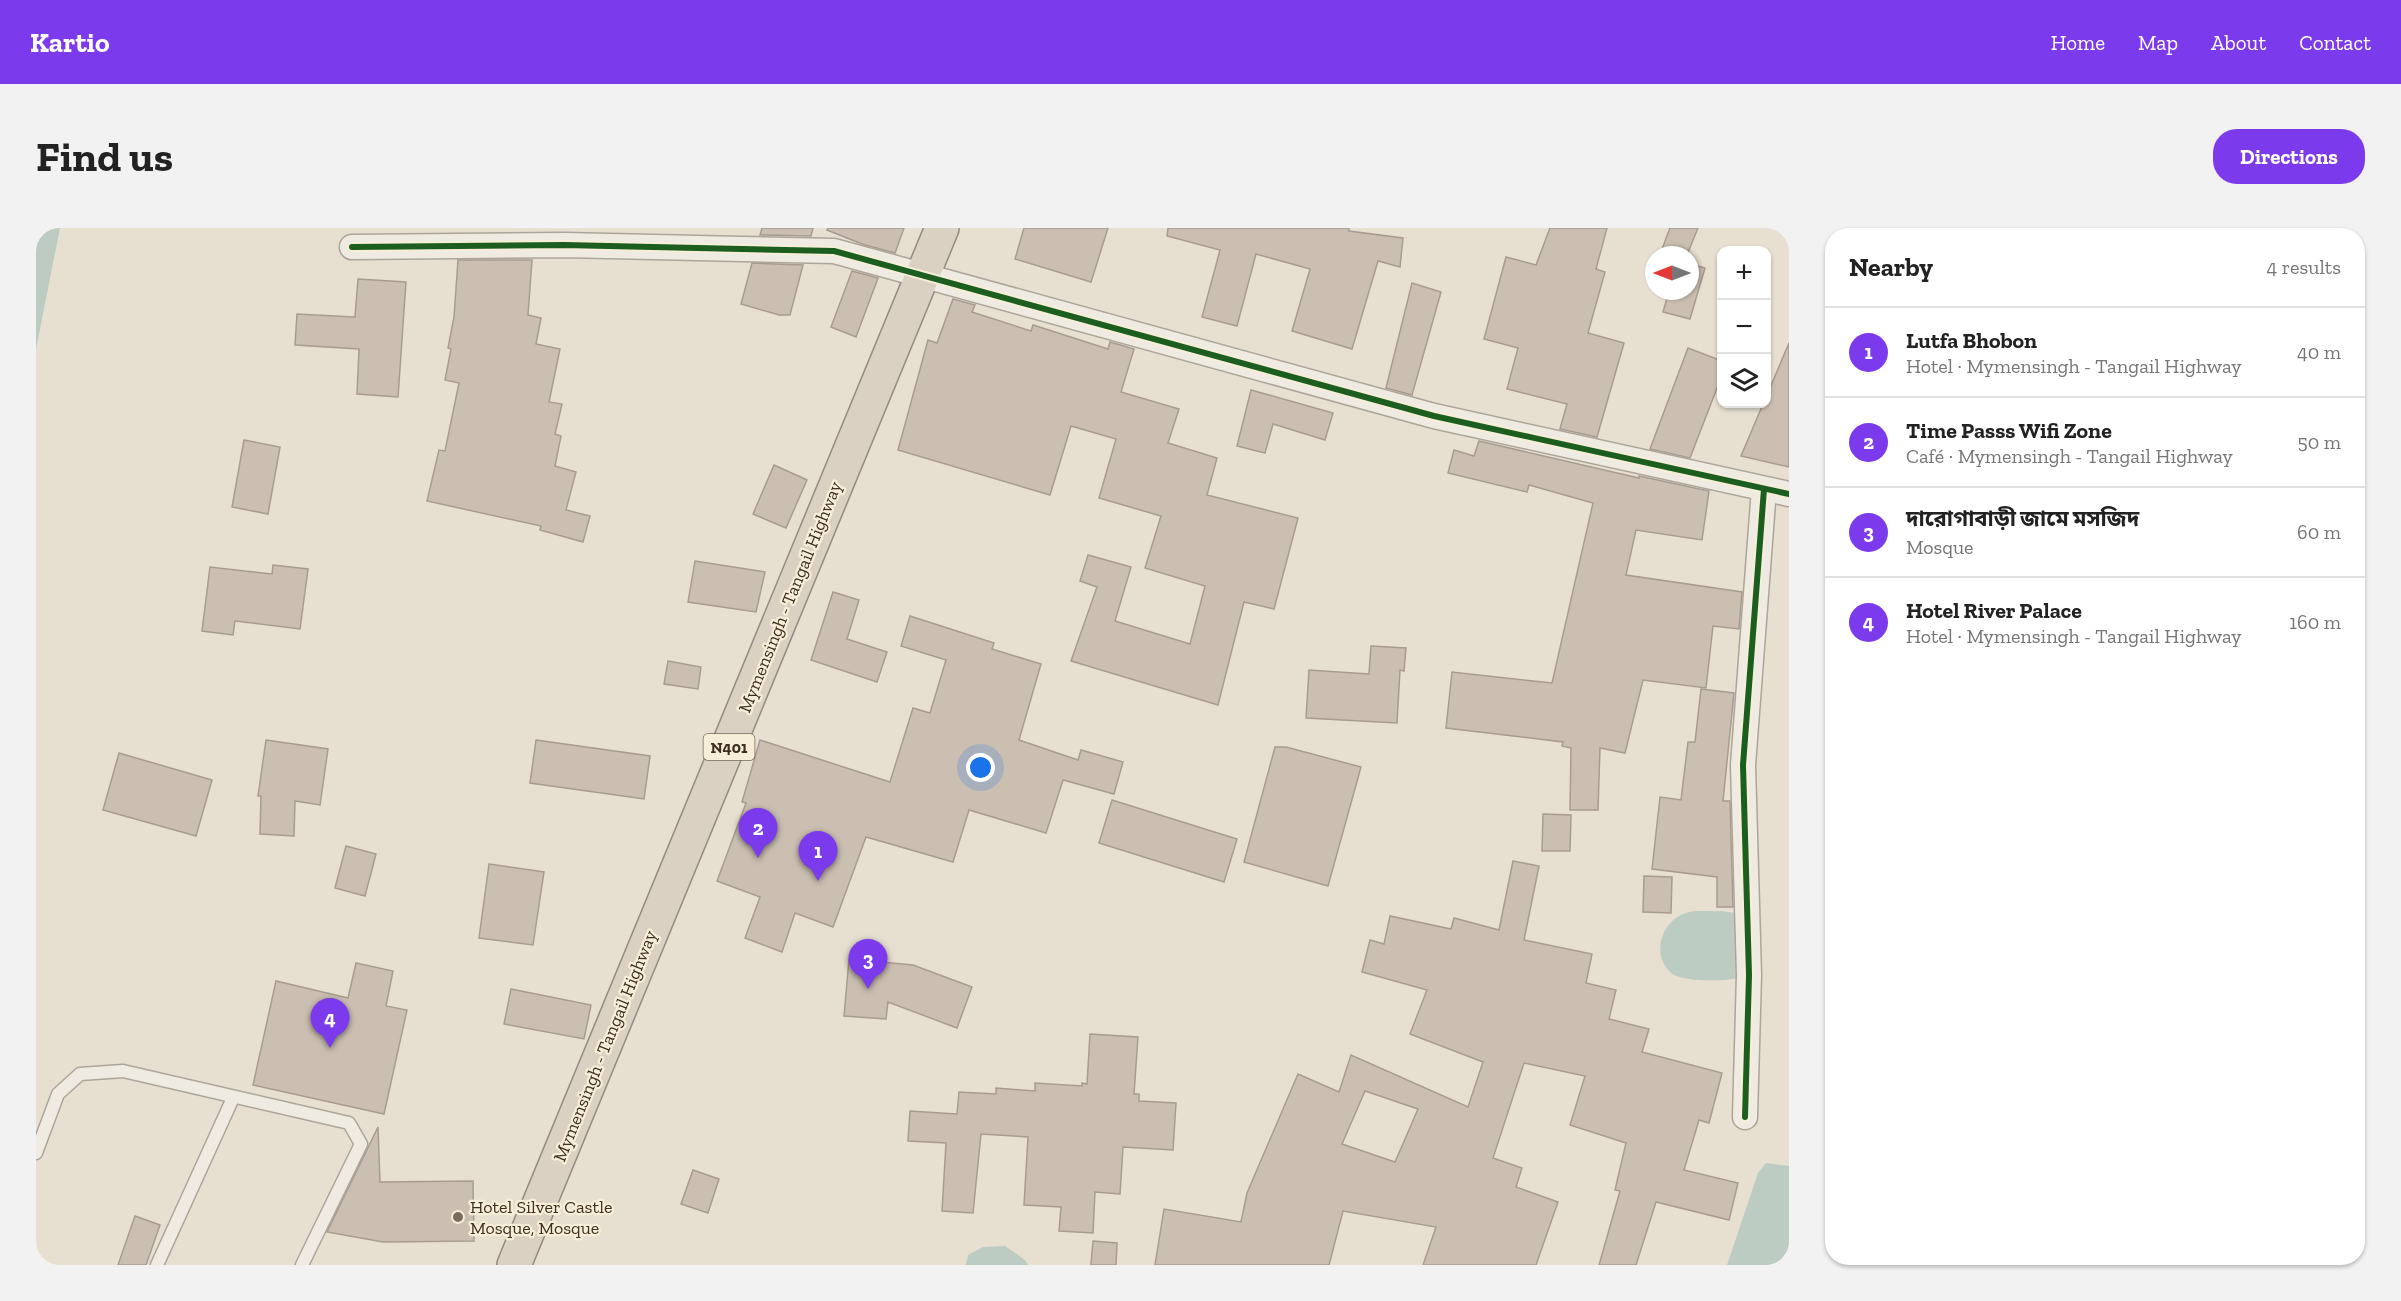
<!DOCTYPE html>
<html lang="en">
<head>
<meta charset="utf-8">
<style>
	body { margin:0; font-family:"Zilla Slab","Noto Sans Bengali",serif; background:#f2f2f2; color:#222 }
	.controls { position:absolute; right:18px; top:18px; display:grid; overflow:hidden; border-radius:12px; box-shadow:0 2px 4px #0004 }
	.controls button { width:54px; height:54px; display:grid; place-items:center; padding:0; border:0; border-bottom:2px solid #e0e0e0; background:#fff; color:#222; font:30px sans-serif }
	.compass { position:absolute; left:1609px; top:18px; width:54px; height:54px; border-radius:50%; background:#fff; box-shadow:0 2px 4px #0004; rotate:270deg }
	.you { position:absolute; left:945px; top:540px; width:21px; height:21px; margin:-15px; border:4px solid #fff; border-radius:50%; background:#1a73e8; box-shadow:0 0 0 9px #1a73e833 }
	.badge { display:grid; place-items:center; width:39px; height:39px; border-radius:50%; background:#7c3aed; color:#fff; font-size:20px; font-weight:700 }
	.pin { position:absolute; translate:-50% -50px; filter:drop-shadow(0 2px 3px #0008) }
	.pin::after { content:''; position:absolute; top:32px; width:21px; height:18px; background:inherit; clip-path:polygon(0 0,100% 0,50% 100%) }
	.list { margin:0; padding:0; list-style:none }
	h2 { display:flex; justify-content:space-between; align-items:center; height:78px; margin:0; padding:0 24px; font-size:26px }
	h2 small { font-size:20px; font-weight:400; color:#767676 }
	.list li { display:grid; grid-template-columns:39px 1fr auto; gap:18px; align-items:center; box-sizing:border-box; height:90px; padding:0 24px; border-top:2px solid #e0e0e0 }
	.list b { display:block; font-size:22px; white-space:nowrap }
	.list p { margin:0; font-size:20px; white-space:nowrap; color:#767676 }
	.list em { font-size:20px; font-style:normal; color:#767676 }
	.icon { flex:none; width:33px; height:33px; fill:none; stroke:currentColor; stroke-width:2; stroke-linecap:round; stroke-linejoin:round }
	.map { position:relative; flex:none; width:1753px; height:1037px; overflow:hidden; border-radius:24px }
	header { display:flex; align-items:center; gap:36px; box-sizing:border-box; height:84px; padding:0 30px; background:#7c3aed; color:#fff }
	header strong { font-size:28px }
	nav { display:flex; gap:33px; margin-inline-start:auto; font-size:21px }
	.intro { display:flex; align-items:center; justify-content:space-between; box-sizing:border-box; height:144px; padding:0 36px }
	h1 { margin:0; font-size:42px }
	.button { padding:15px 27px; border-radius:24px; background:#7c3aed; color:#fff; font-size:21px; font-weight:700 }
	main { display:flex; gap:36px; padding:0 36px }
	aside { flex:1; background:#fff; border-radius:24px; box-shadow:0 2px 4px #0004 }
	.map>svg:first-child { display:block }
</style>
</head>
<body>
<header>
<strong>Kartio</strong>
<nav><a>Home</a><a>Map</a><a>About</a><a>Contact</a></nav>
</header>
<div class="intro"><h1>Find us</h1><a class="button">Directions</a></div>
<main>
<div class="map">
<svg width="1753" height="1037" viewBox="0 0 1753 1037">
	<rect width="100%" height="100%" fill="#e7e0d1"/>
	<g fill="#bcccc2">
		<polygon points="0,0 24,0 0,121"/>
		<path d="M1685 683 1700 685 1703 750C1689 753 1645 755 1634 744 1615 725 1626 695 1647 686 1657 681 1674 684 1685 683Z"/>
		<polygon points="1730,935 1753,938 1753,1037 1691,1037 1722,945"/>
		<polygon points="969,1018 989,1032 992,1037 930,1037 932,1027 947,1019"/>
	</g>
	<g fill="#cbbfb2" stroke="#a89c90" stroke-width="1.5" fill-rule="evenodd">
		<polygon points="726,0 777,0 775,8 724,7"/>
		<polygon points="792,0 868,0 859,25 826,16 791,2"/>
		<polygon points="988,0 1072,0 1055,54 979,31"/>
		<polygon points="1132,0 1313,0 1313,3 1367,10 1364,39 1342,33 1316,121 1256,103 1274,41 1220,26 1201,98 1166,89 1184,22 1131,8"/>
		<polygon points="1514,0 1571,0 1560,41 1569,44 1552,105 1588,115 1561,209 1524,201 1531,176 1471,161 1482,120 1448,111 1470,29 1500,37"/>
		<polygon points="1634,0 1662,0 1651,27 1639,27 1626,21"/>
		<polygon points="422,32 496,32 492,87 505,90 500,116 524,121 513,174 526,176 519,206 525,208 519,238 540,244 530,282 554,288 547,314 504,302 505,298 391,273 403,222 409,223 423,155 409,152 415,121 412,120 418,89"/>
		<polygon points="716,35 767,37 754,87 743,87 705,76"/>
		<polygon points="1654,36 1669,40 1654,91 1627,84 1633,63 1654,63"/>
		<polygon points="816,43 842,50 820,109 795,99"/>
		<polygon points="322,51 370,54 362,169 321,166 323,121 259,117 261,86 319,89"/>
		<polygon points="1376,55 1405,64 1376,167 1350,160"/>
		<polygon points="917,71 939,77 936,84 995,103 997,97 1072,121 1074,114 1098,121 1085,164 1143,181 1132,215 1181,230 1171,267 1262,290 1238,381 1208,374 1182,477 1035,433 1061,359 1044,353 1052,327 1095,339 1079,393 1154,416 1169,358 1109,340 1125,288 1063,270 1080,211 1035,198 1014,267 862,222 892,112 901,115"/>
		<polygon points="1753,115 1753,239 1705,228 1727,176 1731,176 1731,167"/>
		<polygon points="1652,120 1686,133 1686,147 1654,230 1614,221"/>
		<polygon points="1215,162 1297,185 1289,212 1237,196 1229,225 1201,218"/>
		<polygon points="208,212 244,219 232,286 196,279"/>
		<polygon points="1443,213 1603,250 1603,248 1673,263 1666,312 1600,302 1590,347 1706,364 1703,401 1677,398 1670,460 1607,452 1589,525 1564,520 1562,582 1534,582 1535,520 1526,518 1527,514 1410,500 1416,444 1516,455 1557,275 1493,257 1491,264 1412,245 1418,222 1438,228"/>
		<polygon points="738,237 771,252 750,300 717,286"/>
		<polygon points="659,333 729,344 720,384 652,374"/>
		<polygon points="237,337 272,341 264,401 199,393 197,407 166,403 174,339 236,346"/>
		<polygon points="797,364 823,372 811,411 851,424 841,454 775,432"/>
		<polygon points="874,388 958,415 956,421 1005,436 983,512 1042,532 1045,522 1087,534 1078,566 1027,552 1010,605 933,582 917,634 830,609 797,699 759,685 746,724 709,710 724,669 681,653 710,575 706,574 724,512 854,554 877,480 894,485 910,432 865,418"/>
		<polygon points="1335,418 1370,420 1368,443 1364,442 1361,495 1270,490 1273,442 1333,446"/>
		<polygon points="632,433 665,439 662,461 628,456"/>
		<polygon points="1665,461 1698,465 1687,573 1694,573 1697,679 1681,679 1681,649 1616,641 1624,569 1645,572 1652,514 1659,514"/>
		<polygon points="230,512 292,521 284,577 259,573 258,608 224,606 225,568 222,568"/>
		<polygon points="500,512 614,528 608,571 494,555"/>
		<polygon points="1239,519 1250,519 1325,539 1292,658 1208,634"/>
		<polygon points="83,525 176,552 160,608 67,582"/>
		<polygon points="1076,572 1201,611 1188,654 1063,615"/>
		<polygon points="1507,586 1535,587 1534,623 1506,623"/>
		<polygon points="310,618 340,626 329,668 299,660"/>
		<path d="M1477 633 1503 638 1488 712 1556 726 1550 755 1580 762 1573 791 1613 801 1606 824 1686 845 1673 895 1663 892 1648 942 1702 955 1693 992 1620 974 1600 1037H1563L1584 963 1579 962 1590 915 1534 897 1549 848 1488 835 1457 930 1486 940 1480 959 1522 974 1500 1037H1387L1400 999 1307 983 1293 1037H1119L1128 981 1205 994 1211 965 1262 846 1303 864 1315 827 1432 879 1447 834 1374 806 1391 762 1326 744 1334 712 1348 716 1354 688 1415 701 1418 690 1463 702ZM1329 863 1382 881 1359 934 1306 916Z"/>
		<polygon points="453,636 508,644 497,717 443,710"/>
		<polygon points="1608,648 1636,649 1635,685 1607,684"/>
		<polygon points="813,731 877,737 936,759 921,800 852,774 850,791 808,788"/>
		<polygon points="320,735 357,743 350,778 371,782 348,886 217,857 240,753 312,770"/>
		<polygon points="475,761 555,777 548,811 468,796"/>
		<polygon points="1054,806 1102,809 1098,866 1103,866 1103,873 1140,875 1137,922 1087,919 1084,966 1059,964 1057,1005 1023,1003 1025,979 988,977 992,909 945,906 937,985 906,983 910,915 872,913 874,883 921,886 923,864 960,866 960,860 999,863 999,855 1046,858 1046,855 1051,856"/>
		<polygon points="342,899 344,954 437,953 438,1013 347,1014 291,1004"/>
		<polygon points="657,942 683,951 672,985 645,976"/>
		<polygon points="99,988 124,997 110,1037 82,1037"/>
		<polygon points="1057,1013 1081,1015 1080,1037 1055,1037"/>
	</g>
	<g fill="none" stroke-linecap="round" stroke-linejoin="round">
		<defs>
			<g id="lane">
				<polyline points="0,925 22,866 44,846 87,843 313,895 325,916 266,1037"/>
				<polyline points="121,1037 197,870"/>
			</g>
			<g id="street">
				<polyline points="316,19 528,17 798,23 1398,188 1753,266"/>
				<polyline points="1709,889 1713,747 1707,537 1728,261"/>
			</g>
			<polyline id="highway" points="478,1037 906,0"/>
		</defs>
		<use href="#lane" stroke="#ada599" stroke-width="15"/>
		<use href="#street" stroke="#ada599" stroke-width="27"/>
		<use href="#highway" stroke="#928b80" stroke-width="36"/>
		<use href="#lane" stroke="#efebe3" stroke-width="12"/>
		<use href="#street" stroke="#efebe3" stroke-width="24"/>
		<use href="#highway" stroke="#dad1c2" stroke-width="33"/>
		<defs>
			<g id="cycleway">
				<polyline points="316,19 528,17 798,23 1398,188 1753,266"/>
				<polyline points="1709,889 1713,747 1707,537 1728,261"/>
			</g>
		</defs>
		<use href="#cycleway" stroke="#f7eed8" stroke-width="10"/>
		<use href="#cycleway" stroke="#1b5e20" stroke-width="6"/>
	</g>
	<circle fill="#786c5e" stroke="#f7eed8" stroke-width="2" cx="422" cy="989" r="6"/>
	<g text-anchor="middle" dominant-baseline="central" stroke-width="4.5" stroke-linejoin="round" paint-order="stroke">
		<rect fill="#f7eed8" stroke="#756857" stroke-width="1.5" x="667.5" y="506" width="51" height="26" rx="4.5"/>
		<g font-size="16" font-weight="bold" fill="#3d2e20">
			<text x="693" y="519">N401</text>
		</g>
		<g font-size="18" fill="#3d2e20" stroke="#f7eed8">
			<text transform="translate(754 369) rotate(-68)">Mymensingh - Tangail Highway</text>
			<text transform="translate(569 818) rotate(-68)">Mymensingh - Tangail Highway</text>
		</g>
		<g font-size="18" fill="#3d2e20" stroke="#f7eed8" text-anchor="start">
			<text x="434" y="979">Hotel Silver Castle<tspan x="434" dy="21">Mosque, Mosque</tspan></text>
		</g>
	</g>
</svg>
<div class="controls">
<button>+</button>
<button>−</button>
<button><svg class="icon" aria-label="layers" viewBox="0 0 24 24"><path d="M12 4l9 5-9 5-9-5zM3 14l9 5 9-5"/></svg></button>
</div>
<svg class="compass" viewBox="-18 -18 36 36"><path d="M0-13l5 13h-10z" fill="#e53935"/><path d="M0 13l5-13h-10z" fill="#767676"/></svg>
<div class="you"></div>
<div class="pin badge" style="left:782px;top:653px">1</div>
<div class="pin badge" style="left:722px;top:630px">2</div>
<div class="pin badge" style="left:832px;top:761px">3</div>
<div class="pin badge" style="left:294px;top:820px">4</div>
</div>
<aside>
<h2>Nearby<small>4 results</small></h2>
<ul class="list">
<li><span class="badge">1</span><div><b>Lutfa Bhobon</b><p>Hotel · Mymensingh - Tangail Highway</p></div><em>40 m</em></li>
<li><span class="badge">2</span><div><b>Time Passs Wifi Zone</b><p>Café · Mymensingh - Tangail Highway</p></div><em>50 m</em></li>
<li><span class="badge">3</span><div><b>দারোগাবাড়ী জামে মসজিদ</b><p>Mosque</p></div><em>60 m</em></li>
<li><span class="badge">4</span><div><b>Hotel River Palace</b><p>Hotel · Mymensingh - Tangail Highway</p></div><em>160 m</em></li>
</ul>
</aside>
</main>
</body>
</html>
